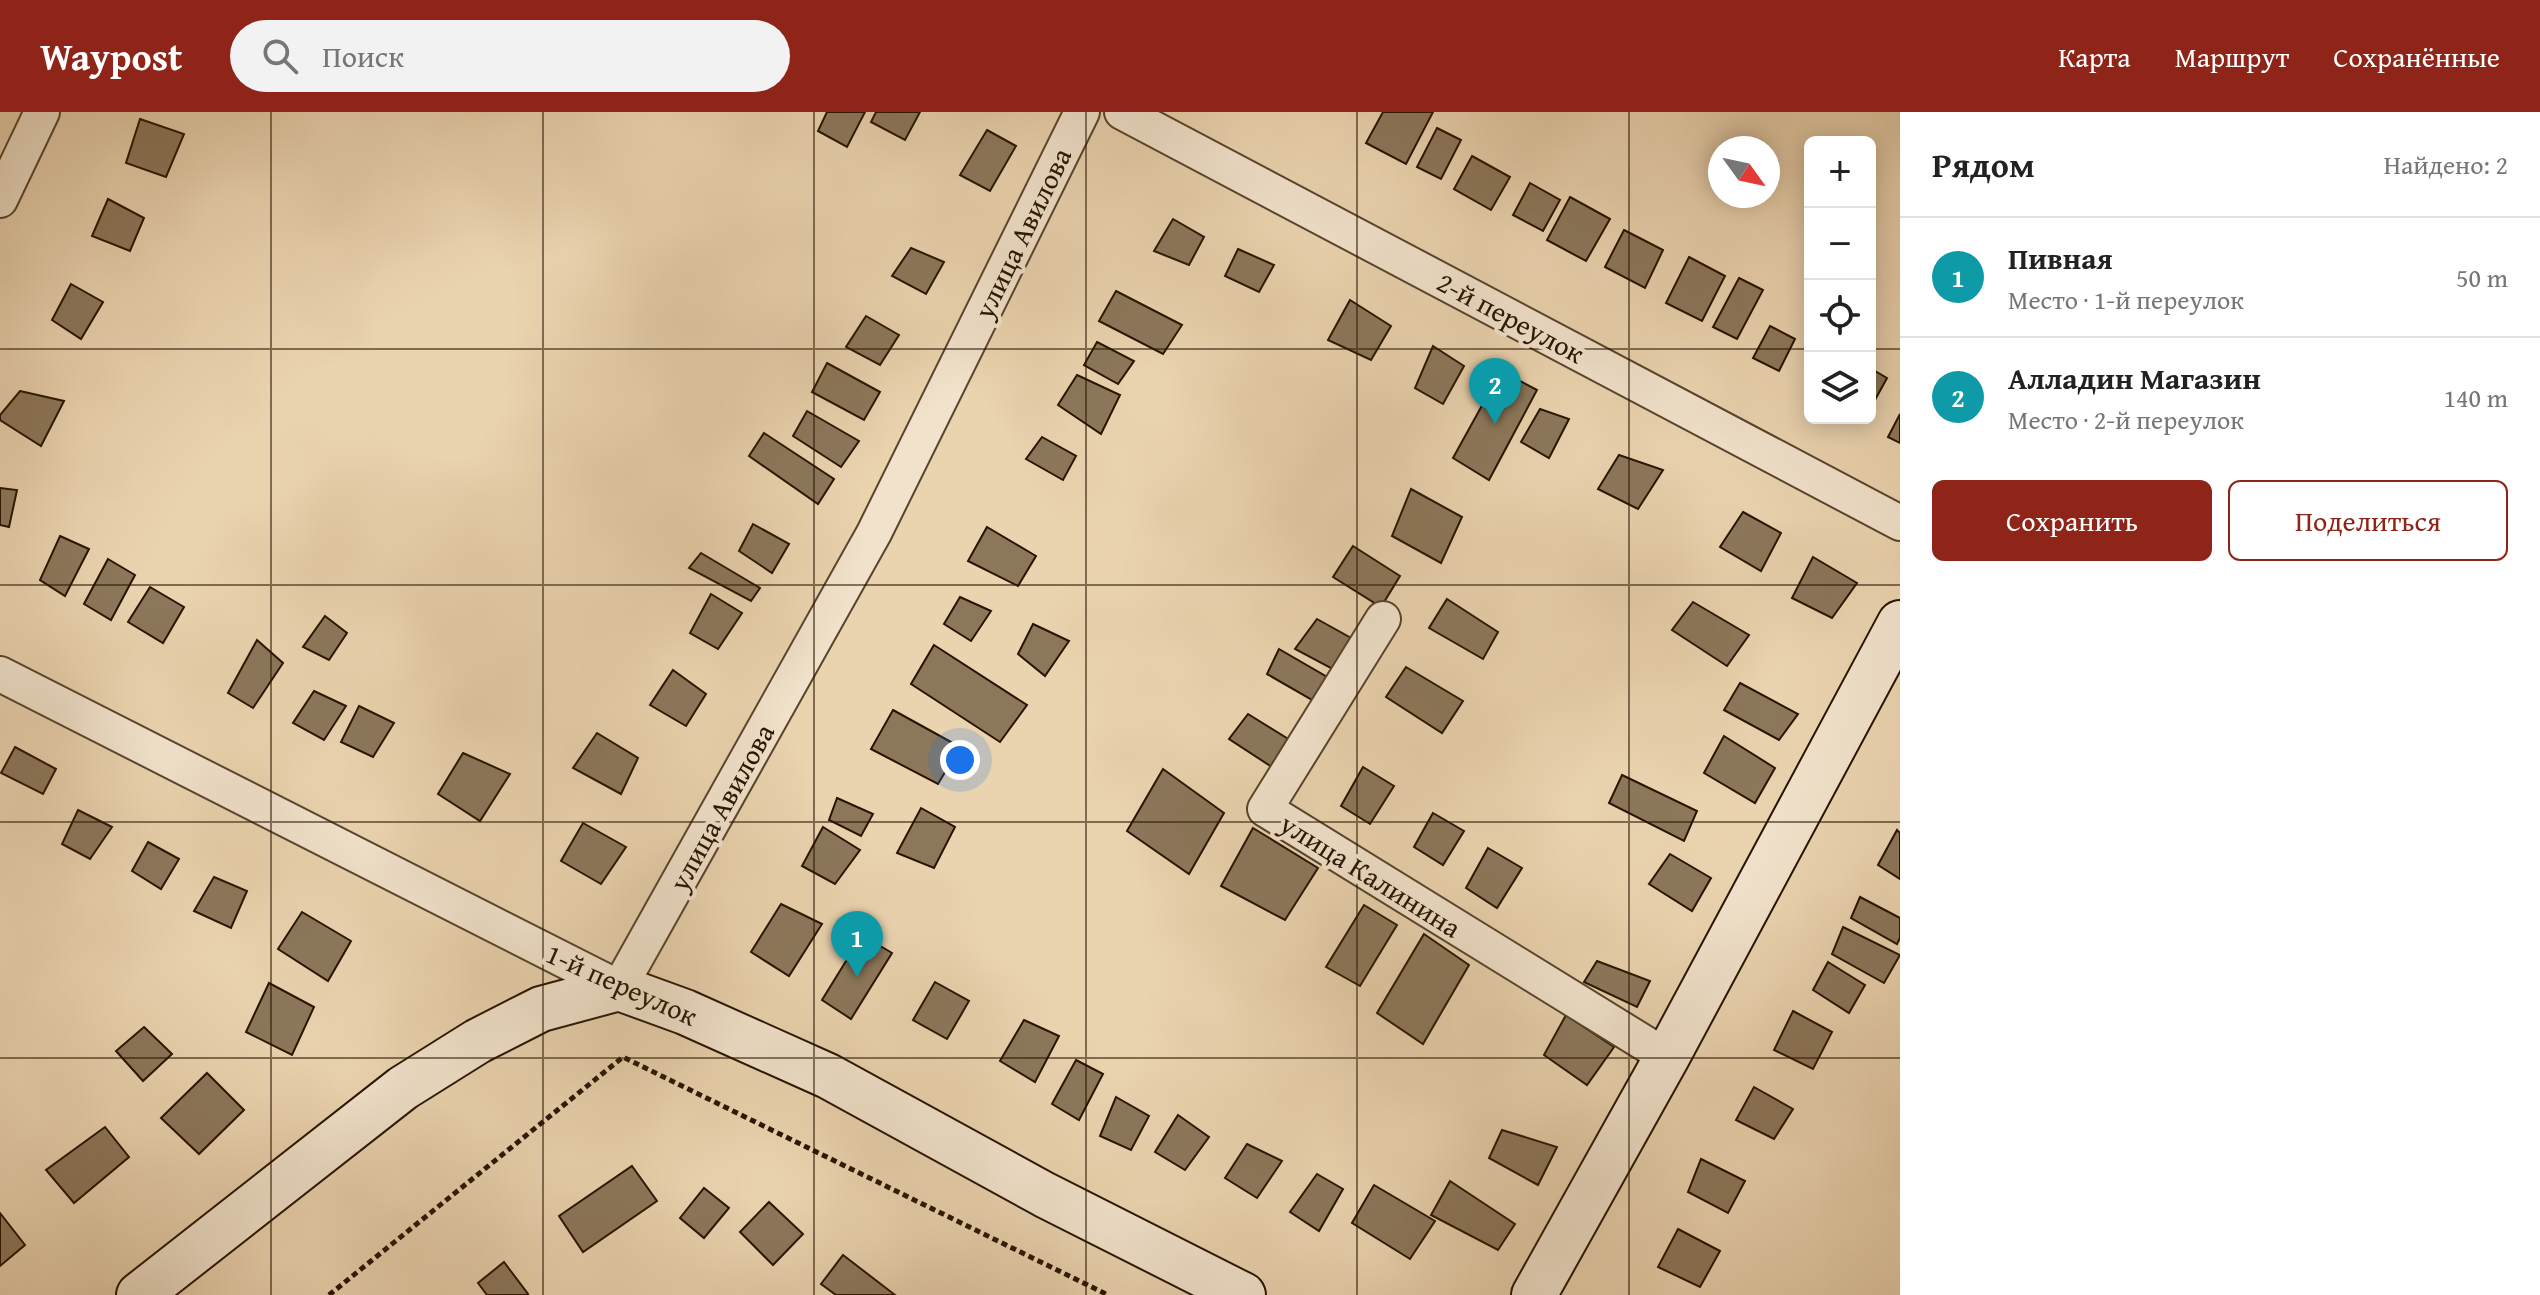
<!DOCTYPE html>
<html lang="ru">
<head>
<meta charset="utf-8">
<style>
	body { margin:0; font-family:"Gentium Book Plus",serif; background:#f2f2f2; color:#222 }
	.controls { position:absolute; right:24px; top:24px; display:grid; overflow:hidden; border-radius:12px; box-shadow:0 4px 20px #0003 }
	.controls button { width:72px; height:72px; display:grid; place-items:center; padding:0; border:0; border-bottom:2px solid #e0e0e0; background:#fff; color:#222; font:40px sans-serif }
	.compass { position:absolute; left:1708px; top:24px; width:72px; height:72px; border-radius:50%; background:#fff; box-shadow:0 4px 20px #0003; rotate:123deg }
	.you { position:absolute; left:960px; top:648px; width:28px; height:28px; margin:-20px; border:6px solid #fff; border-radius:50%; background:#1a73e8; box-shadow:0 0 0 12px #1a73e833 }
	.badge { display:grid; place-items:center; width:52px; height:52px; border-radius:50%; background:#8f2418; color:#fff; font-size:26px; font-weight:700 }
	.pin { position:absolute; translate:-50% -66px; filter:drop-shadow(0 2px 4px #0008) }
	.pin::after { content:''; position:absolute; top:42px; width:28px; height:24px; background:inherit; clip-path:polygon(0 0,100% 0,50% 100%) }
	.list { margin:0; padding:0; list-style:none }
	h2 { display:flex; justify-content:space-between; align-items:center; height:104px; margin:0; padding:0 32px; font-size:34px }
	h2 small { font-size:26px; font-weight:400; color:#767676 }
	.list li { display:grid; grid-template-columns:52px 1fr auto; gap:24px; align-items:center; box-sizing:border-box; height:120px; padding:0 32px; border-top:2px solid #e0e0e0 }
	.list b { display:block; font-size:30px; white-space:nowrap }
	.list p { margin:0; font-size:26px; white-space:nowrap; color:#767676 }
	.list em { font-size:26px; font-style:normal; color:#767676 }
	.actions { display:flex; gap:16px; padding:24px 32px }
	.actions a { flex:1; padding:18px 0; border:2px solid #8f2418; border-radius:12px; text-align:center; font-size:28px; color:#8f2418 }
	.actions .main { background:#8f2418; color:#fff }
	.icon { flex:none; width:44px; height:44px; fill:none; stroke:currentColor; stroke-width:2; stroke-linecap:round; stroke-linejoin:round }
	.map { position:relative; flex:none; width:1900px; height:1183px; overflow:hidden }
	header { display:flex; align-items:center; gap:48px; box-sizing:border-box; height:112px; padding:0 40px; background:#8f2418; color:#fff }
	header strong { font-size:38px }
	nav { display:flex; gap:44px; margin-inline-start:auto; font-size:28px }
	.search { width:560px; height:72px; background:#f2f2f2; display:flex; align-items:center; gap:20px; box-sizing:border-box; padding:0 28px; border-radius:44px; color:#767676; font-size:30px }
	main { display:flex }
	aside { flex:1; background:#fff }
	.map>svg:first-child { display:block }
</style>
</head>
<body>
<header>
<strong>Waypost</strong>
<div class="search"><svg class="icon" aria-label="search" viewBox="0 0 24 24"><circle cx="10" cy="10" r="6"/><path d="M15 15l6 6"/></svg>Поиск</div>
<nav><a>Карта</a><a>Маршрут</a><a>Сохранённые</a></nav>
</header>
<main>
<div class="map">
<svg width="1900" height="1183" viewBox="0 0 1900 1183">
	<rect width="100%" height="100%" fill="#ead3af"/>
	<filter id="stains"><feTurbulence type="fractalNoise" baseFrequency=".0025" numOctaves="4"/><feColorMatrix values="0 0 0 0 .2 0 0 0 0 .09 0 0 0 0 .02 0 0 0 .5 -.17"/></filter>
	<radialGradient id="worn" r=".72"><stop offset=".6" stop-color="#630" stop-opacity="0"/><stop offset="1" stop-color="#630" stop-opacity=".3"/></radialGradient>
	<g fill="#8c775b" stroke="#271400" stroke-width="2">
		<polygon points="827,0 865,0 847,35 818,19"/>
		<polygon points="876,0 920,0 905,28 871,10"/>
		<polygon points="1383,0 1433,0 1406,52 1366,31"/>
		<polygon points="140,7 184,22 166,65 126,51"/>
		<polygon points="1437,16 1461,28 1441,67 1417,55"/>
		<polygon points="987,18 1016,34 990,79 960,63"/>
		<polygon points="1472,44 1510,65 1491,98 1454,77"/>
		<polygon points="1530,71 1560,88 1543,119 1513,103"/>
		<polygon points="1570,85 1610,107 1586,149 1547,128"/>
		<polygon points="108,87 144,106 130,139 92,124"/>
		<polygon points="1173,107 1204,125 1189,153 1154,139"/>
		<polygon points="1624,118 1663,138 1645,176 1605,155"/>
		<polygon points="911,136 944,150 926,182 892,164"/>
		<polygon points="1238,137 1274,153 1259,180 1225,164"/>
		<polygon points="1689,145 1725,164 1702,209 1666,191"/>
		<polygon points="1739,166 1763,178 1737,227 1713,215"/>
		<polygon points="71,172 103,190 81,227 52,208"/>
		<polygon points="1116,179 1182,213 1163,242 1099,209"/>
		<polygon points="1350,188 1391,214 1371,248 1328,228"/>
		<polygon points="866,204 899,223 880,253 846,235"/>
		<polygon points="1770,214 1795,227 1779,259 1753,246"/>
		<polygon points="1097,230 1134,249 1118,272 1084,253"/>
		<polygon points="1433,234 1464,254 1443,292 1415,276"/>
		<polygon points="827,251 880,280 864,308 812,280"/>
		<polygon points="1870,256 1887,266 1870,297"/>
		<polygon points="1501,259 1537,278 1489,368 1453,346"/>
		<polygon points="1077,263 1120,283 1101,322 1058,293"/>
		<polygon points="20,279 64,289 41,334 0,308 0,303"/>
		<polygon points="1540,297 1569,307 1549,346 1521,330"/>
		<polygon points="807,299 859,329 841,355 793,324"/>
		<polygon points="1900,302 1900,331 1888,325"/>
		<polygon points="764,321 834,367 818,392 749,344"/>
		<polygon points="1042,325 1076,344 1063,368 1026,347"/>
		<polygon points="1619,343 1663,358 1638,397 1598,377"/>
		<polygon points="0,376 17,378 9,415 0,413"/>
		<polygon points="1411,377 1462,405 1441,451 1392,424"/>
		<polygon points="1743,400 1781,421 1761,459 1720,435"/>
		<polygon points="753,412 789,432 772,461 739,439"/>
		<polygon points="987,415 1036,444 1018,474 968,449"/>
		<polygon points="60,424 89,437 65,484 40,468"/>
		<polygon points="1353,434 1400,464 1381,495 1333,465"/>
		<polygon points="701,441 760,476 751,489 689,456"/>
		<polygon points="1813,445 1857,471 1832,506 1792,486"/>
		<polygon points="108,447 135,463 111,508 84,492"/>
		<polygon points="150,475 184,495 163,531 128,510"/>
		<polygon points="711,482 742,501 718,537 690,521"/>
		<polygon points="960,485 991,499 971,529 944,512"/>
		<polygon points="1447,487 1498,520 1483,547 1429,516"/>
		<polygon points="1693,490 1749,523 1727,554 1672,518"/>
		<polygon points="325,504 347,521 329,548 303,535"/>
		<polygon points="1317,507 1362,532 1342,562 1295,537"/>
		<polygon points="1033,512 1069,529 1045,564 1018,542"/>
		<polygon points="257,528 283,551 253,596 228,581"/>
		<polygon points="934,533 1027,593 1000,630 911,572"/>
		<polygon points="1279,537 1334,569 1321,593 1267,562"/>
		<polygon points="1406,555 1463,589 1442,621 1386,585"/>
		<polygon points="673,558 706,582 686,614 650,593"/>
		<polygon points="1740,571 1798,602 1779,628 1724,598"/>
		<polygon points="314,579 346,594 324,628 293,611"/>
		<polygon points="359,594 394,611 373,645 341,630"/>
		<polygon points="893,598 960,635 938,672 871,637"/>
		<polygon points="1248,602 1298,633 1281,661 1229,627"/>
		<polygon points="597,621 638,646 621,682 573,656"/>
		<polygon points="1724,624 1775,656 1755,691 1704,661"/>
		<polygon points="15,635 56,657 43,682 1,661"/>
		<polygon points="463,641 510,662 480,709 438,682"/>
		<polygon points="1363,655 1394,674 1370,712 1341,694"/>
		<polygon points="1163,657 1224,701 1189,762 1127,719"/>
		<polygon points="1622,663 1697,699 1684,729 1609,691"/>
		<polygon points="837,686 873,702 861,724 829,708"/>
		<polygon points="921,696 955,715 934,756 897,741"/>
		<polygon points="78,698 112,715 90,747 62,732"/>
		<polygon points="1433,701 1464,719 1443,753 1414,735"/>
		<polygon points="583,711 626,735 601,772 561,749"/>
		<polygon points="823,715 860,738 835,772 802,754"/>
		<polygon points="1253,716 1318,756 1285,808 1221,774"/>
		<polygon points="1897,718 1900,721 1900,767 1878,753"/>
		<polygon points="148,730 179,747 161,777 132,759"/>
		<polygon points="1488,736 1522,756 1497,796 1466,776"/>
		<polygon points="1670,742 1711,766 1692,799 1649,772"/>
		<polygon points="214,765 247,779 231,816 194,799"/>
		<polygon points="1860,785 1900,806 1900,826 1897,832 1851,806"/>
		<polygon points="781,792 822,812 789,864 751,840"/>
		<polygon points="1364,793 1397,813 1360,874 1326,855"/>
		<polygon points="302,800 351,829 328,869 278,837"/>
		<polygon points="1843,815 1900,843 1884,871 1832,842"/>
		<polygon points="1424,822 1469,853 1423,932 1377,901"/>
		<polygon points="862,823 892,841 851,907 822,888"/>
		<polygon points="1597,849 1650,869 1637,895 1584,870"/>
		<polygon points="1828,850 1865,873 1849,901 1813,878"/>
		<polygon points="935,870 969,889 947,927 913,908"/>
		<polygon points="269,871 314,895 292,943 246,920"/>
		<polygon points="1793,899 1832,920 1813,957 1774,938"/>
		<polygon points="1566,903 1614,935 1587,973 1544,943"/>
		<polygon points="1024,908 1059,924 1035,970 1000,949"/>
		<polygon points="144,915 172,942 143,969 116,939"/>
		<polygon points="1076,948 1103,962 1079,1008 1052,992"/>
		<polygon points="207,961 244,998 199,1042 161,1006"/>
		<polygon points="1754,975 1793,997 1774,1027 1736,1008"/>
		<polygon points="1116,985 1149,1004 1131,1038 1100,1024"/>
		<polygon points="1178,1003 1209,1025 1185,1058 1155,1040"/>
		<polygon points="105,1015 129,1045 74,1091 46,1058"/>
		<polygon points="1502,1018 1557,1035 1538,1073 1489,1046"/>
		<polygon points="1247,1032 1282,1049 1257,1086 1225,1066"/>
		<polygon points="1701,1047 1745,1069 1728,1101 1688,1080"/>
		<polygon points="632,1054 657,1089 583,1140 559,1104"/>
		<polygon points="1317,1062 1343,1077 1319,1119 1290,1100"/>
		<polygon points="1450,1069 1515,1112 1498,1138 1431,1103"/>
		<polygon points="1374,1073 1435,1109 1410,1147 1352,1111"/>
		<polygon points="704,1076 729,1096 704,1126 680,1106"/>
		<polygon points="769,1090 803,1122 773,1153 740,1120"/>
		<polygon points="0,1101 25,1133 0,1154"/>
		<polygon points="1678,1117 1720,1139 1700,1175 1658,1155"/>
		<polygon points="843,1143 895,1183 836,1183 821,1172"/>
		<polygon points="504,1150 528,1182 526,1183 487,1183 478,1171"/>
	</g>
	<g fill="none" stroke-linecap="round" stroke-linejoin="round">
		<defs>
			<g id="minor">
				<polyline points="1122,0 1900,411"/>
				<polyline points="0,88 42,0"/>
				<polyline points="1383,507 1265,697 1667,945"/>
				<polyline points="0,562 619,876 874,421 1082,0"/>
			</g>
			<g id="secondary">
				<polyline points="139,1183 403,976 478,929 541,897 619,876 685,900 828,964 1045,1083 1243,1183"/>
				<polyline points="1534,1183 1667,945 1900,511"/>
			</g>
		</defs>
		<use href="#minor" stroke="#58442c" stroke-width="38"/>
		<use href="#secondary" stroke="#271400" stroke-width="48"/>
		<polyline stroke="#271400" stroke-width="5" stroke-dasharray="6 4" stroke-linecap="butt" points="329,1183 623,945 1108,1183"/>
		<use href="#minor" stroke="#f1e2cb" stroke-width="34"/>
		<use href="#secondary" stroke="#f1e2cb" stroke-width="44"/>
	</g>
	<path fill="none" stroke="#271400" stroke-width="2" stroke-opacity="0.55" d="M271 0V1183M543 0V1183M814 0V1183M1086 0V1183M1357 0V1183M1629 0V1183M0 237H1810M1870 237H1900M0 473H1900M0 710H1900M0 946H1900"/>
	<g text-anchor="middle" dominant-baseline="central" stroke-width="8" stroke-linejoin="round" paint-order="stroke">
		<g font-size="28" fill="#271400" stroke="#f1e2cb">
			<text transform="translate(1022 121) rotate(-64)">улица Авилова</text>
			<text transform="translate(1511 205) rotate(28)">2-й переулок</text>
			<text transform="translate(721 695) rotate(-61)">улица Авилова</text>
			<text transform="translate(1371 763) rotate(32)">улица Калинина</text>
			<text transform="translate(622 872) rotate(24)">1-й переулок</text>
		</g>
	</g>
	<rect width="100%" height="100%" filter="url(#stains)"/>
	<rect width="100%" height="100%" fill="url(#worn)"/>
</svg>
<div class="controls">
<button>+</button>
<button>−</button>
<button><svg class="icon" aria-label="locate" viewBox="0 0 24 24"><circle cx="12" cy="12" r="6"/><path d="M12 2v4M12 18v4M2 12h4M18 12h4"/></svg></button>
<button><svg class="icon" aria-label="layers" viewBox="0 0 24 24"><path d="M12 4l9 5-9 5-9-5zM3 14l9 5 9-5"/></svg></button>
</div>
<svg class="compass" viewBox="-18 -18 36 36"><path d="M0-13l5 13h-10z" fill="#e53935"/><path d="M0 13l5-13h-10z" fill="#767676"/></svg>
<div class="you"></div>
<div class="pin badge" style="left:857px;top:865px;background:#0f9aa8">1</div>
<div class="pin badge" style="left:1495px;top:312px;background:#0f9aa8">2</div>
</div>
<aside>
<h2>Рядом<small>Найдено: 2</small></h2>
<ul class="list">
<li><span class="badge" style="background:#0f9aa8">1</span><div><b>Пивная</b><p>Место · 1-й переулок</p></div><em>50 m</em></li>
<li><span class="badge" style="background:#0f9aa8">2</span><div><b>Алладин Магазин</b><p>Место · 2-й переулок</p></div><em>140 m</em></li>
</ul>
<div class="actions"><a class="main">Сохранить</a><a>Поделиться</a></div>
</aside>
</main>
</body>
</html>
